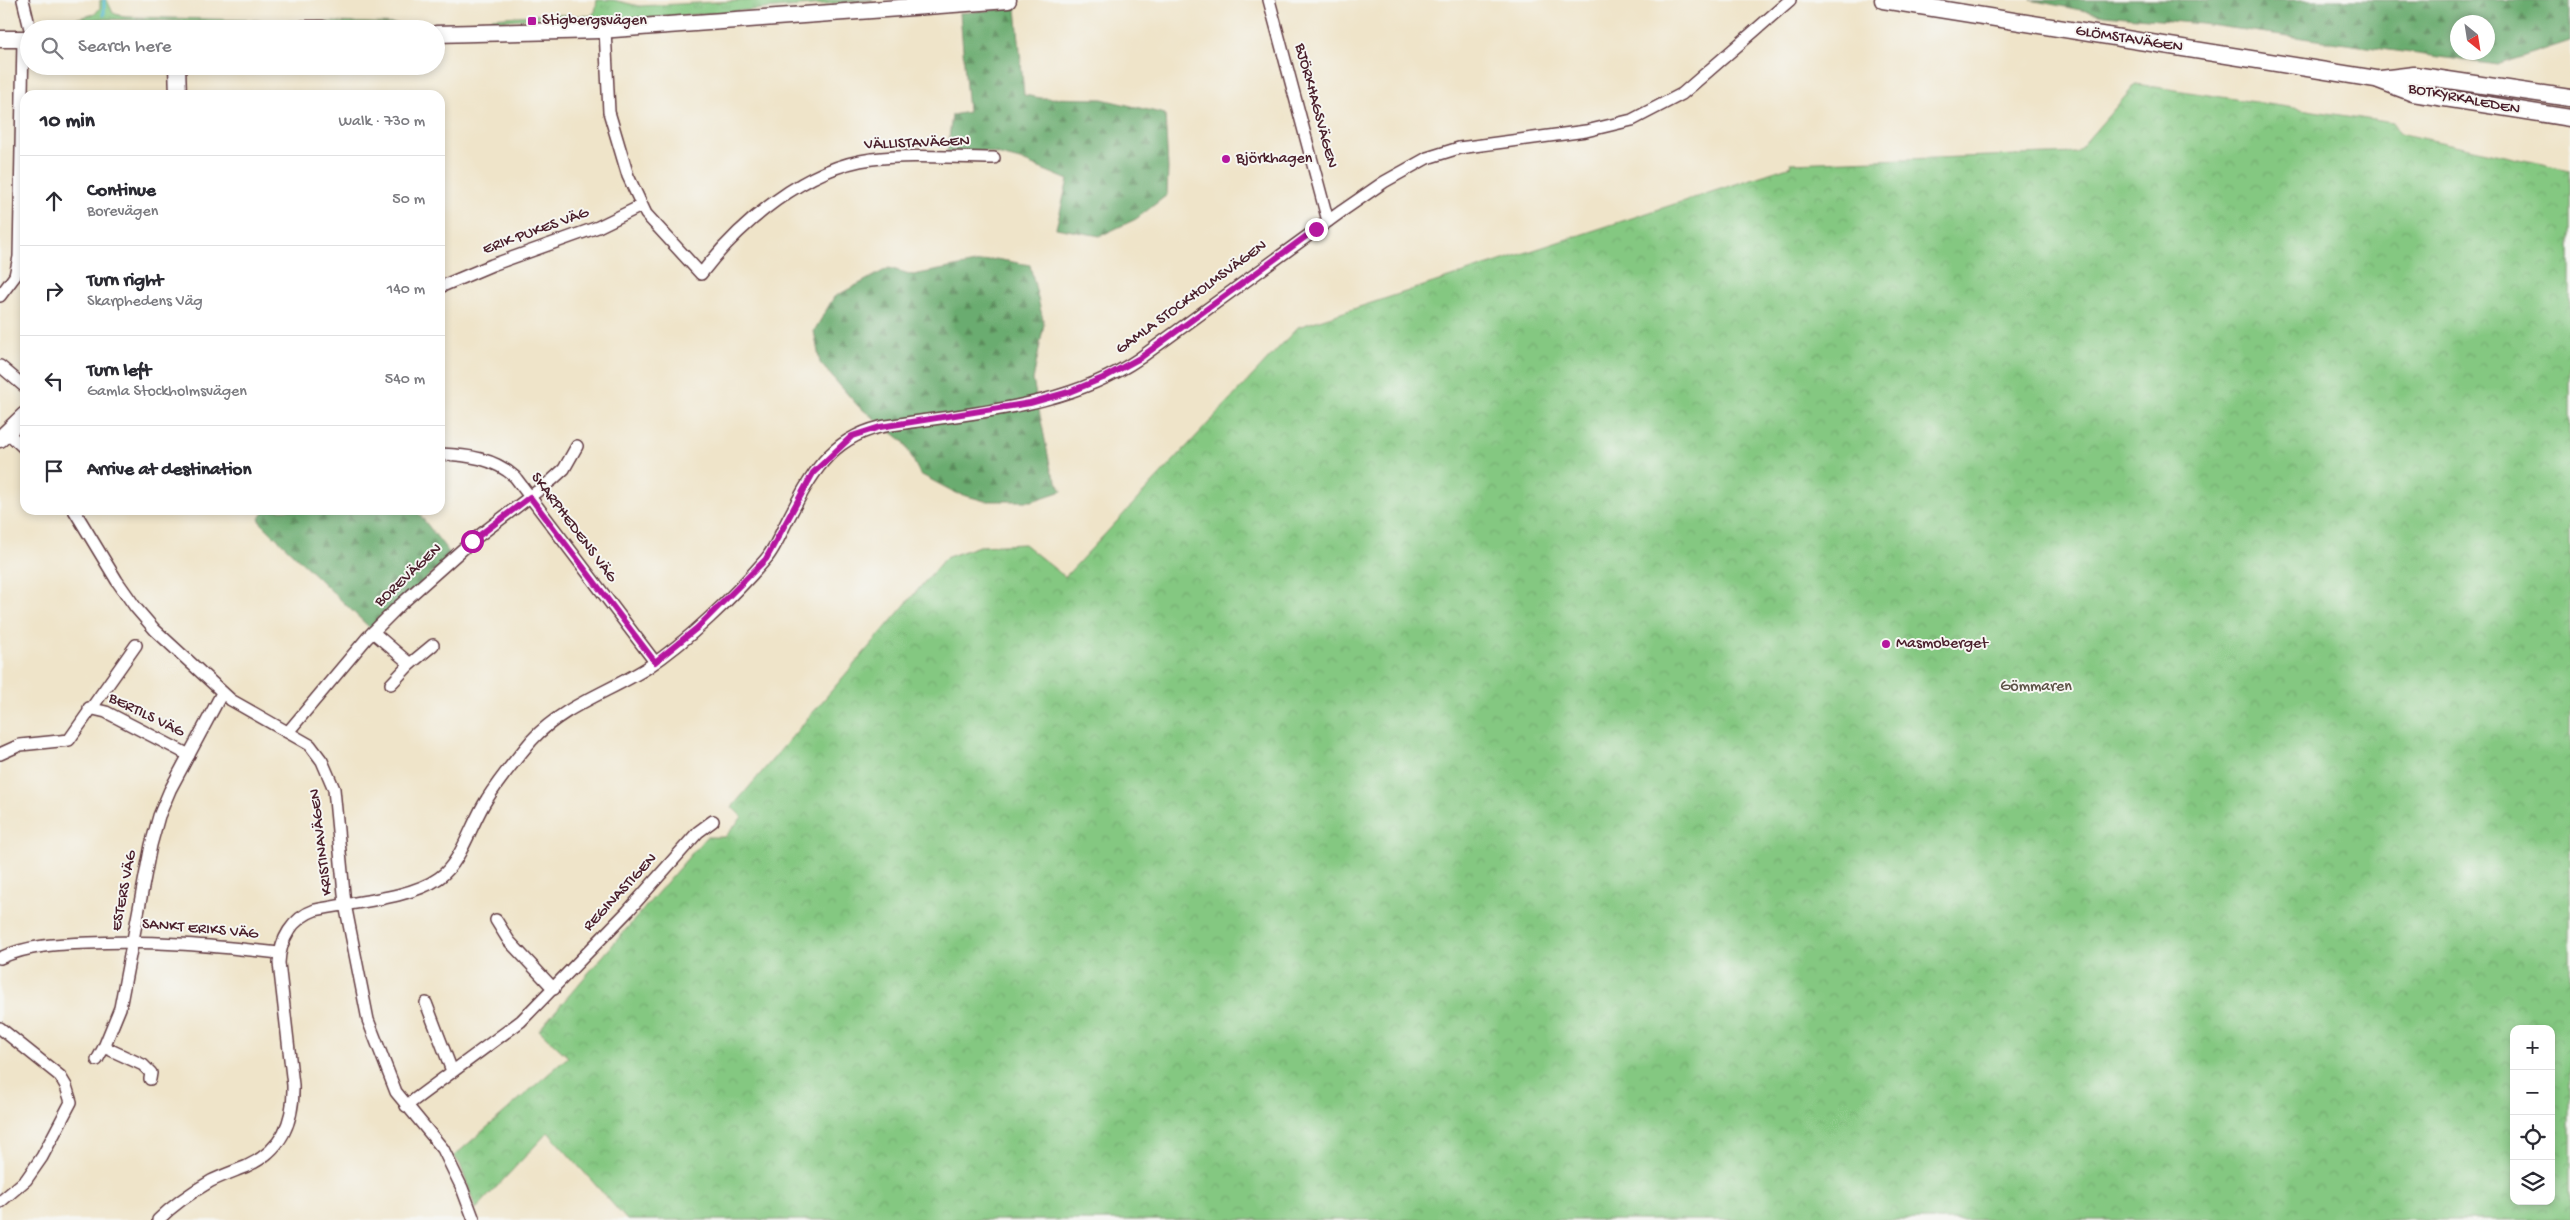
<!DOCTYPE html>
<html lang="en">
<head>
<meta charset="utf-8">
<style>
	body { margin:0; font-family:"Gochi Hand",sans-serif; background:#f7f7f7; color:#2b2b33 }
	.controls { position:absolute; right:15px; bottom:15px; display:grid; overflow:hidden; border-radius:10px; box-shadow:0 2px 8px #0003 }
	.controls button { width:45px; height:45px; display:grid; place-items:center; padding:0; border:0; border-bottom:1px solid #e1e1e2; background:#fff; color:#2b2b33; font:25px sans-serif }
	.compass { position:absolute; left:2450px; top:15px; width:45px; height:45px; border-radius:50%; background:#fff; box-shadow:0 2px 8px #0003; rotate:150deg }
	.stop { position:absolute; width:15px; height:15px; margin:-11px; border:4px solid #b5179e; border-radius:50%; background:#fff }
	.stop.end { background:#b5179e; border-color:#fff; box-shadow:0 1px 5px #0008 }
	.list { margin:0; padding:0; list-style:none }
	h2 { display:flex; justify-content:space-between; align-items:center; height:65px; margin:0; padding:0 20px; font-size:21px }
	h2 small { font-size:16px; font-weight:400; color:#7c7c81 }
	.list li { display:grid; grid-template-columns:32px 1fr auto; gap:15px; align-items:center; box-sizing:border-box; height:90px; padding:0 20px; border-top:1px solid #e1e1e2 }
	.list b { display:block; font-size:19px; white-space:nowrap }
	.list p { margin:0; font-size:16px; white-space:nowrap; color:#7c7c81 }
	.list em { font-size:16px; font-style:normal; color:#7c7c81 }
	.icon { flex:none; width:28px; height:28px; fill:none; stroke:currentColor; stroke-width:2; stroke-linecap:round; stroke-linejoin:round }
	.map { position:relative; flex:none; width:2570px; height:1220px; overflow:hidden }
	.search { position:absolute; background:#fff; box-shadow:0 2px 8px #0003; left:20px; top:20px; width:425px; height:55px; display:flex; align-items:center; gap:12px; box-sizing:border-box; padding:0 18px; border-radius:28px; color:#7c7c81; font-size:19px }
	.panel { position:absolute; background:#fff; box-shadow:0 2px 8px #0003; left:20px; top:90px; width:425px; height:425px; border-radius:15px }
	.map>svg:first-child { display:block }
</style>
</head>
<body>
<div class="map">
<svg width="2570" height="1220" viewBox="0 0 2570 1220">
	<defs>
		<pattern id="grass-tufts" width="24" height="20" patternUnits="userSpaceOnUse" patternTransform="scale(1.25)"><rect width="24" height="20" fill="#84c881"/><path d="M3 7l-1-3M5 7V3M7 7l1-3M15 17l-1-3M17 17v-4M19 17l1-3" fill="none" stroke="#74ab70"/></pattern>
		<pattern id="forest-firs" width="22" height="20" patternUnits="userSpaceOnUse" patternTransform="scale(1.25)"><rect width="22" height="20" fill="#6bac6f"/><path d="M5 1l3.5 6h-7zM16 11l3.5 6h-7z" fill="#5a8b5b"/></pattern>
		<pattern id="park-crowns" width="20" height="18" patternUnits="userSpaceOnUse" patternTransform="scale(1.25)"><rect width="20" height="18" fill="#84c881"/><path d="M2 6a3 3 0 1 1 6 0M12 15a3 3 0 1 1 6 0" fill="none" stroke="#74ab70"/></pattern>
	</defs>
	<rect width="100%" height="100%" fill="#f6f6f2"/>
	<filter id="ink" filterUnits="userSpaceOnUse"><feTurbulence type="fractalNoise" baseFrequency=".02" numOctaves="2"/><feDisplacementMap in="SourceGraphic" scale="10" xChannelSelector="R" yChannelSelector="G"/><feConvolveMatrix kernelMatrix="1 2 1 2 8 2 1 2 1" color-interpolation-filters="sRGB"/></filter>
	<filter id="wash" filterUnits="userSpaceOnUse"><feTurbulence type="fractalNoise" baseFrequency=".0096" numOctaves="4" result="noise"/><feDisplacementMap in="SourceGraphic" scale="20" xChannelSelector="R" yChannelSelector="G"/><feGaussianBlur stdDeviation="1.12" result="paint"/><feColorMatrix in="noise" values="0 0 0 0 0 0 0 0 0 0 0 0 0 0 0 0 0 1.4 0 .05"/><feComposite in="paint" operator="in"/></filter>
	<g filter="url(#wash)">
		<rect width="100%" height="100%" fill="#efe4c9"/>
		<path fill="url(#grass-tufts)" stroke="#677456" d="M100 0H107L113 13 124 17 451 25C465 24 480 27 492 18L545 14 590 16 595 12 597 0H613L639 6 757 0H873L641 19 574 20 538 18 494 21 486 26 268 24 99 19 71 21 45 29 35 28 34 21 42 27 95 14 100 8Z"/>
		<g fill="url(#forest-firs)" stroke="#5a664d" fill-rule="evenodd">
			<path d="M2031 0H2570V41L2497 65 2202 24 2105 15ZM2488 22V52H2458V22Z"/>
			<polygon points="1016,8 1024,95 1041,98 1102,99 1165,114 1168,168 1167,195 1136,219 1100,236 1056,228 1068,180 1020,160 985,151 947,152 952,115 968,112 960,13"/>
			<polygon points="996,259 1030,265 1044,324 1033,380 1051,470 1062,491 1032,501 985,501 956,493 920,474 904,442 858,406 820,363 814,331 834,297 889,268 913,275"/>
			<polygon points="267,510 416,510 451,555 372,630 262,524 259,518"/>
		</g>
		<path fill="url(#park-crowns)" stroke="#677456" fill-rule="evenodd" d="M2136 84 2393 123 2399 133 2570 170V1220H627L548 1132 476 1209 460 1164 454 1156 568 1057 539 1030 706 837H725L742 817 732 807 945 558 979 546 1024 544 1065 577 1298 327 1791 166 1790 163 2076 153ZM2514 1029H2551V1201H2514Z"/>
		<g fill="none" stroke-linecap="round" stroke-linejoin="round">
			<polyline stroke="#57b9d6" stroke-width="3" points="104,15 104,0"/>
		</g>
	</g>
	<g filter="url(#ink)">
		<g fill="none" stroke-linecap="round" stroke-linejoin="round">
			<defs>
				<g id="street">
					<polyline points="23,0 30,29"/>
					<polyline points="1269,0 1328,221"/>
					<path d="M605 29 609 112 628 176 646 214 701 274C740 223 806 167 872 159 912 154 954 158 994 158"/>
					<polyline points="440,287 492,265 598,227 641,206"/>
					<polyline points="0,296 15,276 19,257 23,39"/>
					<polyline points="0,366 25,387"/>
					<polyline points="7,432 25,449"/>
					<path d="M440 454C468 455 494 458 515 477L655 662"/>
					<polyline points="74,510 117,581 136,608 155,630 231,700 310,745 322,761 334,789 345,904 368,1020 396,1092 443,1149 462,1188 474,1220"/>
					<polyline points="373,632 410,664"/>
					<polyline points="391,684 410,664 433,645"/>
					<polyline points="89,708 106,712 189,755"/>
					<polyline points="288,732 367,638 400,605 472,541 552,480 564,469 577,446"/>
					<polyline points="0,754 20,745 69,740 136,645"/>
					<polyline points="496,920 509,941 554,989"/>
					<path d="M0 958C29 945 58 944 89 943 154 940 215 946 279 953"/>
					<polyline points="426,1003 452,1071"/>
					<polyline points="0,1028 60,1076 66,1086 71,1102 42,1157 26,1180 0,1202"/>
					<polyline points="97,1060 104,1047"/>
					<polyline points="150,1079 151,1073 143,1065 104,1047 120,1008 151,845 159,816 170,790 222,693"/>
					<polyline points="406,1106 521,1021 628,911 698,832 713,821"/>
					<path d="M158 1220C174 1204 192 1192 211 1181 223 1175 235 1171 247 1166 282 1150 294 1122 293 1085L279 963C280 940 292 918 315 910 351 902 410 899 439 878 462 862 471 823 487 799 500 778 516 759 532 740 563 706 609 692 647 668 688 641 733 597 765 560 773 551 779 538 784 527 808 481 826 440 880 427 968 412 1064 410 1140 358L1342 211 1384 182 1427 158 1459 148 1586 131 1632 120 1682 94 1790 0"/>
				</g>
				<g id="secondary">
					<polyline points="1883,0 2376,79 2413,93 2570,118"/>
					<polyline points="302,29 323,29"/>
					<polyline points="436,34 600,30 1008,0"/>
					<polyline points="0,39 29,39"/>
					<polyline points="177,66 178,95"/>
					<polyline points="2381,79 2414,75 2570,98"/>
					<polyline points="0,439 25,415"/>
				</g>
			</defs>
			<use href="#street" stroke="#633d43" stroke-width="14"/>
			<use href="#secondary" stroke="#633d43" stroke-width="19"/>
			<use href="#street" stroke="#fff" stroke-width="11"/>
			<use href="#secondary" stroke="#fff" stroke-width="16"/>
		</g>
	</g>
	<g fill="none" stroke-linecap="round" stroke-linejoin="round" filter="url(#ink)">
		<polyline stroke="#b5179e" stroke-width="6" points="472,541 530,497 655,662 697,628 766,559 813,473 852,436 880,427 1030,403 1069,392 1103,378 1140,358 1316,229"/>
	</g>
	<g fill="#b5179e" stroke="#f6f6f2" stroke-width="2">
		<rect x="527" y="16" width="10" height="10" rx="2.5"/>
		<circle cx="1226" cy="159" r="5"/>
		<circle cx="1886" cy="644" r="5"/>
	</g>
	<g text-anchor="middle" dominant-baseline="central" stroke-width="4" stroke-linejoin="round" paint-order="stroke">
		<g font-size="16" fill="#4a1f2b" stroke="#f6f6f2" text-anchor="start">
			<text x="542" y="21">Stigbergsvägen</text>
			<text x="1236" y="159">Björkhagen</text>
			<text x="1896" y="644">Masmoberget</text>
		</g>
		<g font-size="16" fill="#4a1f2b" stroke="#f6f6f2">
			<text transform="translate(2129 40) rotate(9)">GLÖMSTAVÄGEN</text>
			<text transform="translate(2464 100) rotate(11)">BOTKYRKALEDEN</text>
			<text transform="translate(1315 106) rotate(75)">BJÖRKHAGSVÄGEN</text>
			<text transform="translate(917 144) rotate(-2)">VÄLLISTAVÄGEN</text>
			<text transform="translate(536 232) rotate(-20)">ERIK PUKES VÄG</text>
			<text transform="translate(1192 298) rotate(-36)">GAMLA STOCKHOLMSVÄGEN</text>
			<text transform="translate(573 528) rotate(53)">SKARPHEDENS VÄG</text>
			<text transform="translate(409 576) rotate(-43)">BOREVÄGEN</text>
			<text transform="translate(146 716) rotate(26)">BERTILS VÄG</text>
			<text transform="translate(322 842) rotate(-97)">KRISTINAVÄGEN</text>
			<text transform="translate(125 891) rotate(-79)">ESTERS VÄG</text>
			<text transform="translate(621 893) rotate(-47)">REGINASTIGEN</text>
			<text transform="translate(200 930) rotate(5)">SANKT ERIKS VÄG</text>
		</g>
		<g font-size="16" fill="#5b5245" stroke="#f6f6f2">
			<text x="2036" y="687">Gömmaren</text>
		</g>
	</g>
</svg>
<div class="controls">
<button>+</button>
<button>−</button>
<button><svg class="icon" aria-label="locate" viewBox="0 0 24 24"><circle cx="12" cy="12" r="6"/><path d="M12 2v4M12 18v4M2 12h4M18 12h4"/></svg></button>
<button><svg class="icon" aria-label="layers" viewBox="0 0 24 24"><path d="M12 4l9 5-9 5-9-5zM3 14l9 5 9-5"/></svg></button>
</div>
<svg class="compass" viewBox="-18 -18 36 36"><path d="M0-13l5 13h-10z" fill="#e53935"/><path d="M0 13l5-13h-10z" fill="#7c7c81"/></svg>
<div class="stop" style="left:472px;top:541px"></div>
<div class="stop end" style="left:1316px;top:229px"></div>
<div class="search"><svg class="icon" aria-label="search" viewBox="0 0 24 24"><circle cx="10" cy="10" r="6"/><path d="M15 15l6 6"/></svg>Search here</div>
<section class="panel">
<h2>10 min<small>Walk · 730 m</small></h2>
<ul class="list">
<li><svg class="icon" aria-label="ahead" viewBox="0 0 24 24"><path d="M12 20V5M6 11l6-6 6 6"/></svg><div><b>Continue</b><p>Borevägen</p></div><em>50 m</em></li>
<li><svg class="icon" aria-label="right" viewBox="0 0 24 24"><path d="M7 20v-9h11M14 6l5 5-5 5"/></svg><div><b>Turn right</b><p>Skarphedens Väg</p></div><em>140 m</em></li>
<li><svg class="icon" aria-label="left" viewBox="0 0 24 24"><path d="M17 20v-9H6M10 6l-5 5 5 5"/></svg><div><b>Turn left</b><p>Gamla Stockholmsvägen</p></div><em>540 m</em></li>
<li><svg class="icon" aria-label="arrive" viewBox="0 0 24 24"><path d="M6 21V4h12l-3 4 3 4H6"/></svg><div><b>Arrive at destination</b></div></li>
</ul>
</section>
</div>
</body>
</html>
